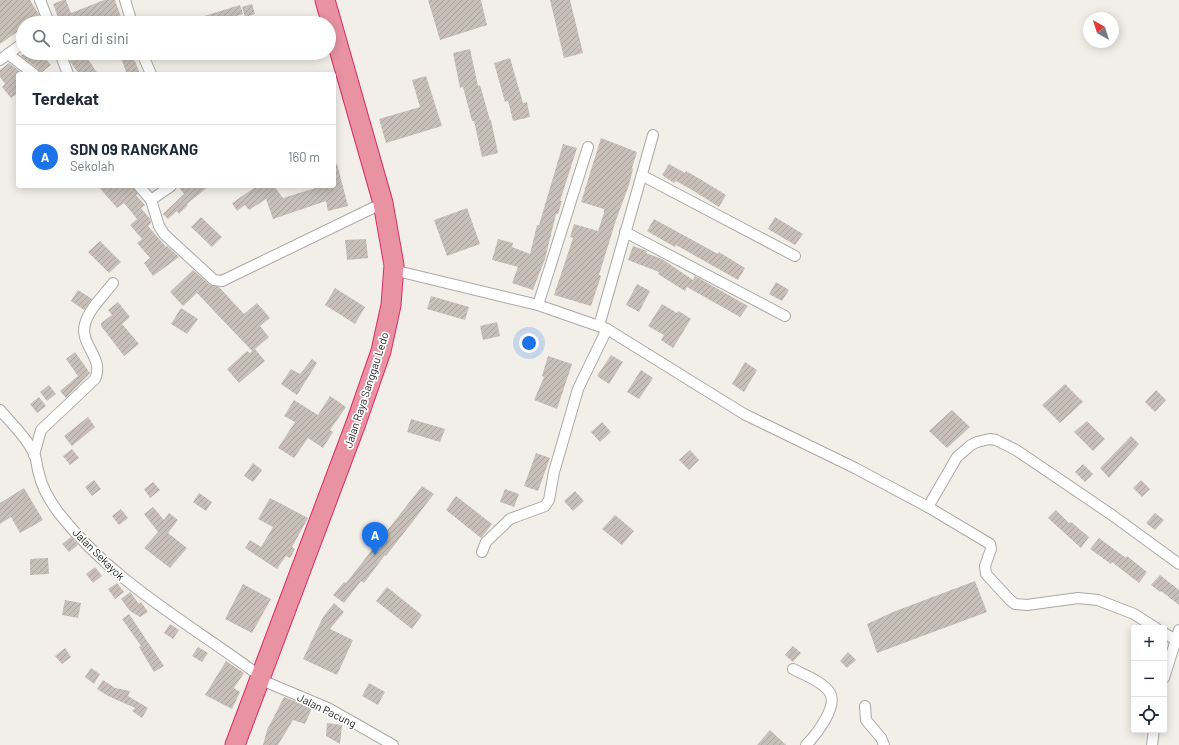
<!DOCTYPE html>
<html lang="id">
<head>
<meta charset="utf-8">
<style>
	body { margin:0; font-family:Barlow,sans-serif; background:#f2f2f3; color:#1f2937 }
	.controls { position:absolute; right:12px; bottom:12px; display:grid; overflow:hidden; border-radius:4px; box-shadow:0 2px 10px #0003 }
	.controls button { width:36px; height:36px; display:grid; place-items:center; padding:0; border:0; border-bottom:1px solid #e0e1e3; background:#fff; color:#1f2937; font:20px sans-serif }
	.compass { position:absolute; left:1083px; top:12px; width:36px; height:36px; border-radius:50%; background:#fff; box-shadow:0 2px 10px #0003; rotate:321deg }
	.you { position:absolute; left:529px; top:343px; width:14px; height:14px; margin:-10px; border:3px solid #fff; border-radius:50%; background:#1a73e8; box-shadow:0 0 0 6px #1a73e833 }
	.badge { display:grid; place-items:center; width:26px; height:26px; border-radius:50%; background:#1a73e8; color:#fff; font-size:13px; font-weight:700 }
	.pin { position:absolute; translate:-50% -33px; filter:drop-shadow(0 1px 2px #0008) }
	.pin::after { content:''; position:absolute; top:21px; width:14px; height:12px; background:inherit; clip-path:polygon(0 0,100% 0,50% 100%) }
	.list { margin:0; padding:0; list-style:none }
	h2 { display:flex; justify-content:space-between; align-items:center; height:52px; margin:0; padding:0 16px; font-size:17px }
	h2 small { font-size:13px; font-weight:400; color:#747a83 }
	.list li { display:grid; grid-template-columns:26px 1fr auto; gap:12px; align-items:center; box-sizing:border-box; height:64px; padding:0 16px; border-top:1px solid #e0e1e3 }
	.list b { display:block; font-size:15px; white-space:nowrap }
	.list p { margin:0; font-size:13px; white-space:nowrap; color:#747a83 }
	.list em { font-size:13px; font-style:normal; color:#747a83 }
	.icon { flex:none; width:22px; height:22px; fill:none; stroke:currentColor; stroke-width:2; stroke-linecap:round; stroke-linejoin:round }
	.map { position:relative; flex:none; width:1179px; height:745px; overflow:hidden }
	.search { position:absolute; background:#fff; box-shadow:0 2px 10px #0003; left:16px; top:16px; width:320px; height:44px; display:flex; align-items:center; gap:10px; box-sizing:border-box; padding:0 14px; border-radius:22px; color:#747a83; font-size:15px }
	.panel { position:absolute; background:#fff; box-shadow:0 2px 10px #0003; left:16px; top:72px; width:320px; height:116px; border-radius:4px }
	.map>svg:first-child { display:block }
</style>
</head>
<body>
<div class="map">
<svg width="1179" height="745" viewBox="0 0 1179 745">
	<defs>
		<pattern id="building-hatch" width="6" height="6" patternUnits="userSpaceOnUse"><rect width="6" height="6" fill="#c7bfb8"/><path d="M-1 1l2-2M0 6l6-6M5 7l2-2" fill="none" stroke="#aba49e"/></pattern>
	</defs>
	<rect width="100%" height="100%" fill="#f2efe9"/>
	<g fill="url(#building-hatch)">
		<polygon points="0,0 30,0 39,15 29,23 23,23 23,28 0,44"/>
		<polygon points="63,0 66,0 71,13 104,0 115,0 123,23 60,23 53,4"/>
		<polygon points="428,0 481,0 487,25 440,40"/>
		<polygon points="550,0 570,0 583,53 564,58"/>
		<polygon points="252,4 255,14 245,17 242,7"/>
		<polygon points="240,5 243,14 212,23 188,23 188,21"/>
		<polygon points="470,49 478,86 480,85 490,120 491,120 498,153 482,157 474,121 472,121 463,87 460,88 453,53"/>
		<polygon points="25,53 41,53 51,65 40,74 38,69 21,56"/>
		<polygon points="71,53 84,53 98,74 79,74 71,63 70,61 74,58"/>
		<polygon points="119,53 132,53 140,74 127,74"/>
		<polygon points="510,58 523,103 527,102 530,117 513,121 508,101 505,102 494,63"/>
		<polygon points="9,63 23,74 18,74 18,93 11,98 2,87 5,84 0,77 0,70"/>
		<polygon points="426,76 442,126 386,143 379,119 420,107 412,80"/>
		<polygon points="601,138 637,152 632,168 633,169 629,185 616,220 599,275 601,276 591,306 554,295 573,238 570,237 574,224 598,231 604,213 604,209 581,202"/>
		<polygon points="563,144 577,148 560,201 562,201 558,214 556,214 545,259 533,290 512,283 518,267 492,260 498,239 513,243 512,247 530,254 537,225 539,225"/>
		<polygon points="334,164 337,164 348,206 328,211 326,201 273,219 266,199 249,210 245,205 237,211 232,203 257,186 274,186 283,198 322,186 334,186"/>
		<polygon points="669,164 685,173 686,171 700,179 726,195 719,207 692,190 676,181 674,183 662,175"/>
		<polygon points="98,186 133,186 138,194 136,195 145,205 141,208 150,219 151,223 148,226 166,247 167,246 179,257 153,276 144,263 150,258 137,243 142,239 130,225 137,219 124,203 117,208"/>
		<polygon points="178,186 209,186 187,204 188,205 179,214 177,211 168,219 163,214 184,194"/>
		<polygon points="467,208 480,244 447,256 434,220"/>
		<polygon points="201,217 222,237 212,247 191,227"/>
		<polygon points="775,217 803,234 795,245 768,229"/>
		<polygon points="654,219 718,254 719,252 745,268 738,280 676,245 675,247 659,238 647,231"/>
		<polygon points="366,239 368,258 347,260 345,240"/>
		<polygon points="100,241 121,262 109,273 88,252"/>
		<polygon points="633,246 647,251 646,253 662,259 693,280 695,276 748,306 740,317 687,287 685,291 658,274 659,272 628,260"/>
		<polygon points="193,270 210,285 219,287 244,314 257,303 270,318 260,326 269,337 255,349 265,361 239,383 227,369 247,351 250,353 252,351 197,293 183,306 170,292"/>
		<polygon points="776,282 789,290 782,301 769,294"/>
		<polygon points="637,284 650,291 639,312 626,305"/>
		<polygon points="335,288 365,307 355,324 325,305"/>
		<polygon points="78,290 92,299 84,310 71,301"/>
		<polygon points="431,296 469,307 465,320 427,309"/>
		<polygon points="118,302 130,317 122,324 139,344 124,356 101,326 101,323 112,315 108,310"/>
		<polygon points="662,304 677,313 679,311 691,319 673,348 661,340 664,335 648,326"/>
		<polygon points="181,308 198,319 187,334 171,324"/>
		<polygon points="497,322 500,336 483,340 480,326"/>
		<polygon points="75,352 90,373 66,398 60,391 78,376 66,359"/>
		<polygon points="611,355 623,362 609,384 597,376"/>
		<polygon points="548,356 572,364 557,409 534,400 544,377 542,376"/>
		<polygon points="312,359 317,363 297,395 281,384 291,369 300,374"/>
		<polygon points="745,362 757,370 744,392 732,384"/>
		<polygon points="641,370 653,378 639,399 627,392"/>
		<polygon points="1065,384 1083,402 1060,423 1042,405"/>
		<polygon points="49,385 56,394 47,401 40,392"/>
		<polygon points="1156,390 1166,400 1155,412 1145,402"/>
		<polygon points="330,396 346,407 330,430 333,432 323,448 308,438 294,458 278,448 295,422 284,416 294,400 318,415"/>
		<polygon points="39,397 46,406 37,413 30,404"/>
		<polygon points="952,410 970,427 947,448 929,431"/>
		<polygon points="88,417 95,427 72,446 64,436"/>
		<polygon points="411,419 445,429 440,442 407,432"/>
		<polygon points="1087,421 1105,439 1093,451 1074,432"/>
		<polygon points="602,422 611,432 600,442 591,432"/>
		<polygon points="1131,436 1139,444 1109,478 1100,468"/>
		<polygon points="72,449 79,458 70,465 63,456"/>
		<polygon points="690,450 699,460 689,470 679,460"/>
		<polygon points="536,453 550,458 538,491 524,486"/>
		<polygon points="253,463 262,470 253,482 244,476"/>
		<polygon points="1083,464 1093,474 1085,482 1075,472"/>
		<polygon points="94,480 101,489 92,496 85,487"/>
		<polygon points="1141,480 1150,489 1142,497 1133,488"/>
		<polygon points="153,482 160,490 150,498 144,489"/>
		<polygon points="422,486 434,494 386,556 385,555 364,583 361,581 344,603 333,595 344,582 346,583"/>
		<polygon points="24,488 43,520 20,533 11,517 0,524 0,503"/>
		<polygon points="505,489 519,494 514,507 500,502"/>
		<polygon points="575,491 584,501 573,511 564,501"/>
		<polygon points="199,493 212,502 206,511 193,502"/>
		<polygon points="456,496 492,524 481,538 446,510"/>
		<polygon points="270,498 308,518 292,547 295,549 290,558 286,556 277,569 245,548 250,540 261,547 273,527 258,519"/>
		<polygon points="153,507 164,520 169,513 178,520 168,533 187,548 170,568 144,548 158,532 144,514"/>
		<polygon points="121,509 128,518 119,525 112,516"/>
		<polygon points="1056,510 1069,523 1071,522 1089,537 1081,548 1048,518"/>
		<polygon points="1155,513 1164,520 1155,530 1146,523"/>
		<polygon points="615,515 634,531 622,545 602,529"/>
		<polygon points="71,537 78,545 69,552 62,544"/>
		<polygon points="1099,538 1126,558 1127,556 1147,572 1139,583 1112,562 1111,564 1090,549"/>
		<polygon points="48,558 49,574 30,575 30,559"/>
		<polygon points="95,567 102,576 93,583 86,574"/>
		<polygon points="1160,575 1179,590 1179,605 1161,591 1160,592 1151,585"/>
		<polygon points="975,581 987,612 877,653 867,624 893,612"/>
		<polygon points="117,583 124,592 115,599 108,589"/>
		<polygon points="243,584 271,599 252,633 225,619"/>
		<polygon points="387,587 422,615 412,629 376,601"/>
		<polygon points="130,592 139,604 141,602 148,612 140,617 130,611 121,599"/>
		<polygon points="65,600 81,603 78,618 62,615"/>
		<polygon points="334,603 344,612 330,629 353,640 337,675 303,659 323,617"/>
		<polygon points="129,614 164,666 154,672 139,647 141,646 122,619"/>
		<polygon points="170,624 179,630 173,639 164,633"/>
		<polygon points="793,646 801,653 793,662 785,655"/>
		<polygon points="198,647 208,653 202,662 192,656"/>
		<polygon points="65,648 71,657 62,664 55,656"/>
		<polygon points="848,652 856,660 847,668 840,661"/>
		<polygon points="226,661 244,673 234,688 240,692 232,709 205,695"/>
		<polygon points="91,668 100,674 94,684 85,677"/>
		<polygon points="103,680 115,688 130,691 128,696 148,708 142,718 132,711 135,708 108,696 97,689"/>
		<polygon points="369,683 385,692 378,705 362,696"/>
		<polygon points="284,697 312,708 305,724 293,720 278,745 263,745 267,730"/>
		<polygon points="327,723 342,725 340,744 326,736"/>
		<polygon points="770,730 786,745 757,745"/>
	</g>
	<g fill="none" stroke-linecap="round" stroke-linejoin="round">
		<defs>
			<g id="street">
				<polyline points="40,0 49,23"/>
				<polyline points="125,0 132,23"/>
				<polyline points="60,53 68,74"/>
				<polyline points="142,53 151,74"/>
				<polyline points="8,54 34,74"/>
				<polyline points="0,60 23,43"/>
				<polyline points="643,176 795,256"/>
				<polyline points="139,186 151,200 159,226 164,234 214,280 222,281 383,203"/>
				<polyline points="151,200 171,186"/>
				<polyline points="625,232 785,316"/>
				<polyline points="393,270 538,305 607,329 744,414 855,468 928,507 990,544 991,549 985,566 986,574 1010,600 1015,604 1027,605 1078,598 1098,600 1134,614 1156,628"/>
				<polyline points="538,305 588,147"/>
				<polyline points="599,326 653,135"/>
				<path d="M0 410C12 424 28 439 35 456 37 462 37 468 39 474 42 488 50 501 58 512 112 582 190 624 260 676"/>
				<path d="M34 455 41 430 95 379C105 358 79 345 85 324 89 309 104 295 113 283"/>
				<polyline points="928,507 957,457 971,445 977,442 990,439 996,440 1016,450 1112,515 1179,564"/>
				<polyline points="482,552 486,542 510,519 545,506 549,500 554,472 578,389 607,329"/>
				<polyline points="1164,633 1176,640"/>
				<path d="M793 669C804 675 824 682 830 693 838 707 816 735 806 745"/>
				<polyline points="1164,678 1179,630"/>
				<polyline points="259,679 328,708 393,745"/>
				<polyline points="865,706 866,720 881,738 884,745"/>
				<polyline points="1152,745 1154,730"/>
			</g>
			<polyline id="highway" points="235,745 356,423 381,351 391,305 394,265 383,203 325,0"/>
		</defs>
		<use href="#street" stroke="#a9a9a9" stroke-width="12"/>
		<use href="#highway" stroke="#dc2a67" stroke-width="21"/>
		<use href="#street" stroke="#fff" stroke-width="10"/>
		<use href="#highway" stroke="#e892a2" stroke-width="19"/>
	</g>
	<g text-anchor="middle" dominant-baseline="central" stroke-width="3.5" stroke-linejoin="round" paint-order="stroke">
		<g font-size="11" fill="#222" stroke="#fff">
			<text transform="translate(366 390) rotate(-72)">Jalan Raya Sanggau Ledo</text>
			<text transform="translate(99 554) rotate(45)">Jalan Sekayok</text>
			<text transform="translate(327 710) rotate(26)">Jalan Pacung</text>
		</g>
	</g>
</svg>
<div class="controls">
<button>+</button>
<button>−</button>
<button><svg class="icon" aria-label="locate" viewBox="0 0 24 24"><circle cx="12" cy="12" r="6"/><path d="M12 2v4M12 18v4M2 12h4M18 12h4"/></svg></button>
</div>
<svg class="compass" viewBox="-18 -18 36 36"><path d="M0-13l5 13h-10z" fill="#e53935"/><path d="M0 13l5-13h-10z" fill="#747a83"/></svg>
<div class="you"></div>
<div class="pin badge" style="left:375px;top:555px">A</div>
<div class="search"><svg class="icon" aria-label="search" viewBox="0 0 24 24"><circle cx="10" cy="10" r="6"/><path d="M15 15l6 6"/></svg>Cari di sini</div>
<section class="panel">
<h2>Terdekat<small></small></h2>
<ul class="list">
<li><span class="badge">A</span><div><b>SDN 09 RANGKANG</b><p>Sekolah</p></div><em>160 m</em></li>
</ul>
</section>
</div>
</body>
</html>
